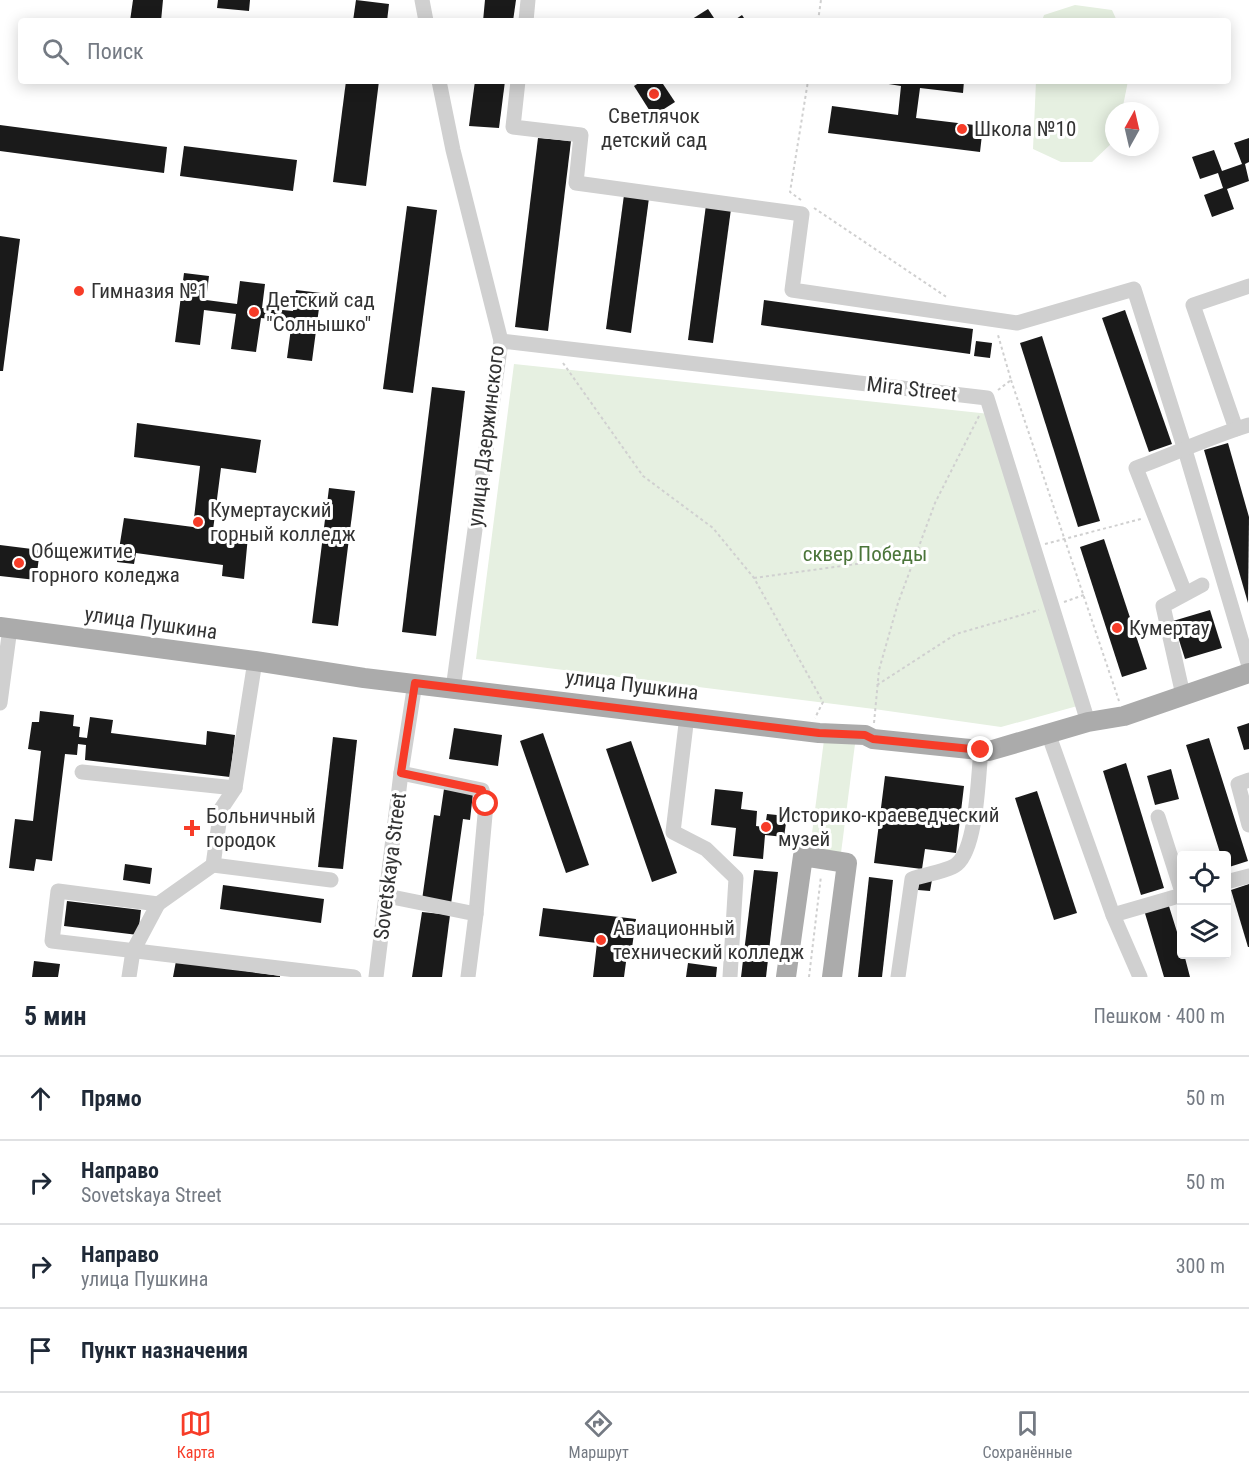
<!DOCTYPE html>
<html lang="ru">
<head>
<meta charset="utf-8">
<style>
	body { margin:0; font-family:"Roboto Condensed",sans-serif; background:#f2f2f3; color:#1f2937 }
	.controls { position:absolute; right:18px; bottom:18px; display:grid; overflow:hidden; border-radius:6px; box-shadow:0 3px 15px #0003 }
	.controls button { width:54px; height:54px; display:grid; place-items:center; padding:0; border:0; border-bottom:2px solid #e0e1e3; background:#fff; color:#1f2937; font:30px sans-serif }
	.compass { position:absolute; left:1105px; top:102px; width:54px; height:54px; border-radius:50%; background:#fff; box-shadow:0 3px 15px #0003; rotate:8deg }
	.stop { position:absolute; width:18px; height:18px; margin:-14px; border:4px solid #f73c28; border-radius:50%; background:#fff }
	.stop.end { background:#f73c28; border-color:#fff; box-shadow:0 2px 6px #0008 }
	.list { margin:0; padding:0; list-style:none }
	h2 { display:flex; justify-content:space-between; align-items:center; height:78px; margin:0; padding:0 24px; font-size:26px }
	h2 small { font-size:20px; font-weight:400; color:#747a83 }
	.list li { display:grid; grid-template-columns:39px 1fr auto; gap:18px; align-items:center; box-sizing:border-box; height:84px; padding:0 24px; border-top:2px solid #e0e1e3 }
	.list b { display:block; font-size:22px; white-space:nowrap }
	.list p { margin:0; font-size:20px; white-space:nowrap; color:#747a83 }
	.list em { font-size:20px; font-style:normal; color:#747a83 }
	.icon { flex:none; width:33px; height:33px; fill:none; stroke:currentColor; stroke-width:2; stroke-linecap:round; stroke-linejoin:round }
	.map { position:relative; flex:none; width:1249px; height:977px; overflow:hidden }
	.search { position:absolute; background:#fff; box-shadow:0 3px 15px #0003; left:18px; right:18px; top:18px; height:66px; display:flex; align-items:center; gap:15px; box-sizing:border-box; padding:0 21px; border-radius:6px; color:#747a83; font-size:22px }
	.sheet { height:414px; background:#fff }
	nav { display:flex; justify-content:space-around; align-items:center; box-sizing:border-box; height:84px; border-top:2px solid #e0e1e3; background:#fff; font-size:16px; color:#747a83 }
	nav a { display:grid; justify-items:center; gap:3px }
	nav .on { color:#f73c28 }
	.map>svg:first-child { display:block }
</style>
</head>
<body>
<div class="map">
<svg width="1249" height="977" viewBox="0 0 1249 977">
	<rect width="100%" height="100%" fill="#fff"/>
	<g fill="#e6f0e1">
		<polygon points="1075,5 1112,10 1117,21 1042,21 1044,15"/>
		<polygon points="1036,81 1128,81 1122,111 1114,111 1114,141 1092,162 1061,162 1033,149"/>
		<polygon points="514,364 990,414 1081,705 1001,727 874,709 476,659"/>
		<polygon points="824,740 855,744 841,853 810,849"/>
	</g>
	<g fill="#1a1a1a">
		<polygon points="133,0 163,0 161,21 130,21"/>
		<polygon points="218,0 250,0 249,11 217,8"/>
		<polygon points="356,0 389,4 387,21 353,21"/>
		<polygon points="485,0 516,0 513,21 483,21"/>
		<polygon points="708,9 716,21 689,21"/>
		<polygon points="742,15 746,21 733,21"/>
		<polygon points="346,81 379,81 366,186 333,182"/>
		<polygon points="475,81 505,81 499,128 469,126"/>
		<polygon points="642,81 661,81 675,102 653,116 634,86"/>
		<polygon points="870,81 964,81 963,93 920,88 916,118 983,126 980,152 828,133 832,106 898,115 901,86"/>
		<polygon points="0,125 167,147 164,173 0,151"/>
		<polygon points="538,138 571,141 548,331 515,327"/>
		<polygon points="1249,138 1249,162 1245,164 1249,181 1227,189 1234,209 1212,217 1204,195 1223,188 1218,173 1200,179 1192,157 1214,150 1222,171 1242,164 1234,143"/>
		<polygon points="184,146 297,160 293,191 180,176"/>
		<polygon points="624,195 649,198 631,333 606,329"/>
		<polygon points="706,205 731,209 713,343 688,340"/>
		<polygon points="407,206 437,210 413,393 383,389"/>
		<polygon points="0,236 20,239 3,371 0,371"/>
		<polygon points="184,273 209,276 206,300 237,304 240,281 265,284 262,308 293,311 296,290 321,293 312,361 287,358 292,321 261,318 256,352 231,349 236,314 204,310 200,345 175,342"/>
		<polygon points="764,300 973,329 970,354 761,325"/>
		<polygon points="1125,310 1172,444 1149,452 1102,318"/>
		<polygon points="1042,336 1100,521 1078,527 1020,343"/>
		<polygon points="976,341 992,343 990,358 974,356"/>
		<polygon points="432,387 465,391 436,636 402,632"/>
		<polygon points="137,423 261,440 256,473 221,468 213,530 248,536 244,579 222,576 223,565 136,553 134,564 117,562 124,518 193,527 200,466 134,457"/>
		<polygon points="1228,443 1249,517 1248,603 1204,450"/>
		<polygon points="329,488 355,491 338,626 312,623"/>
		<polygon points="1104,539 1147,669 1122,677 1080,547"/>
		<polygon points="0,545 40,550 36,580 0,576"/>
		<polygon points="1210,610 1222,648 1185,659 1173,621"/>
		<polygon points="40,711 74,715 73,726 80,727 79,737 87,738 90,717 113,720 111,733 206,745 207,731 235,735 230,777 85,760 86,745 78,744 77,755 65,754 52,861 36,859 34,871 9,868 15,819 33,821 41,751 28,749 32,722 39,722"/>
		<polygon points="1249,723 1249,749 1244,750 1237,727"/>
		<polygon points="454,728 502,735 498,766 449,759"/>
		<polygon points="543,733 589,865 566,873 520,741"/>
		<polygon points="333,737 357,740 343,869 318,867"/>
		<polygon points="1209,738 1248,861 1226,868 1226,856 1221,856 1186,745"/>
		<polygon points="631,741 677,873 652,882 606,749"/>
		<polygon points="1126,763 1164,888 1141,895 1103,771"/>
		<polygon points="1171,769 1179,799 1155,805 1147,776"/>
		<polygon points="885,776 964,786 956,853 925,849 922,869 874,863"/>
		<polygon points="444,789 473,793 470,820 463,819 451,904 422,900 434,815 440,816"/>
		<polygon points="715,789 743,792 741,809 757,811 756,826 765,827 767,814 787,816 784,837 765,835 763,859 733,856 736,828 711,825"/>
		<polygon points="1037,791 1077,913 1054,920 1015,798"/>
		<polygon points="125,864 152,868 150,884 123,880"/>
		<polygon points="754,870 778,872 766,977 741,977"/>
		<polygon points="869,877 893,880 882,977 858,977"/>
		<polygon points="920,878 932,880 930,891 918,890"/>
		<polygon points="1249,884 1249,947 1248,947 1231,890"/>
		<polygon points="223,885 324,899 321,923 220,909"/>
		<polygon points="67,901 141,910 138,935 64,926"/>
		<polygon points="1168,903 1182,948 1182,954 1184,954 1190,977 1164,977 1144,910"/>
		<polygon points="543,908 636,919 632,948 628,947 624,977 593,977 597,943 539,936"/>
		<polygon points="422,912 450,915 442,977 412,977"/>
		<polygon points="34,961 60,964 58,977 32,977"/>
		<polygon points="176,961 280,976 280,977 173,977"/>
		<polygon points="688,963 717,967 716,977 686,977"/>
	</g>
	<g fill="none" stroke-linecap="round" stroke-linejoin="round">
		<g stroke="#d0d0d0" stroke-width="2" stroke-dasharray="3 3" stroke-linecap="butt">
			<polyline points="818,21 821,0"/>
			<polyline points="801,200 790,192 808,81"/>
			<polyline points="814,208 948,298"/>
			<polyline points="563,363 643,476 713,528 754,578 823,702 815,718"/>
			<polyline points="1011,380 1119,701"/>
			<polyline points="998,390 1011,380 998,335"/>
			<polyline points="1045,544 1141,519"/>
			<polyline points="754,578 915,556"/>
			<polyline points="1064,602 1084,595"/>
			<polyline points="877,685 956,634 1039,610"/>
			<polyline points="874,723 879,670 898,603 935,503 979,416"/>
			<polyline points="809,977 821,876"/>
		</g>
		<g stroke="#d0d0d0" stroke-width="15">
			<polyline points="422,0 426,21"/>
			<polyline points="526,21 528,0"/>
			<polyline points="439,81 453,150 501,341 453,689"/>
			<polyline points="518,81 513,127 581,135 576,183 802,214 792,290 1017,323 1134,289 1185,450 1249,666"/>
			<polyline points="501,341 987,398 1088,722"/>
			<polyline points="1236,429 1193,305 1249,286"/>
			<path d="M1185 593 1136 468C1174 454 1210 437 1249 425"/>
			<polyline points="1183,695 1163,606 1202,585"/>
			<polyline points="0,703 10,628"/>
			<polyline points="687,716 673,832 706,849 736,878 730,977"/>
			<polyline points="1048,733 1113,915 1140,977"/>
			<polyline points="82,772 235,788"/>
			<polyline points="401,773 482,790 486,804 476,914"/>
			<polyline points="1249,780 1238,784 1249,825"/>
			<polyline points="1158,817 1182,892"/>
			<polyline points="213,865 331,880"/>
			<polyline points="1226,882 1249,876"/>
			<polyline points="387,896 476,914 468,977"/>
			<polyline points="158,904 213,865 221,809 235,788 255,661"/>
			<polyline points="1113,915 1182,895"/>
			<polyline points="129,977 133,951 158,904 58,891 52,941 354,977"/>
			<polyline points="376,977 401,773 415,683"/>
			<path d="M898 977 912 879C923 875 949 871 957 864 977 847 978 777 981 750"/>
		</g>
		<g stroke="#ababab" stroke-width="20">
			<polyline points="0,627 255,661 364,678 819,733 865,735 873,739 989,751 1088,722 1124,716 1249,673"/>
			<polyline points="786,977 803,856 847,863 832,977"/>
		</g>
	</g>
	<g fill="none" stroke-linecap="round" stroke-linejoin="round">
		<polyline stroke="#f73c28" stroke-width="8" points="486,804 482,790 401,773 415,683 819,733 865,735 873,739 981,750"/>
	</g>
	<g fill="#f73c28" stroke="#fff" stroke-width="2">
		<circle cx="654" cy="94" r="6"/>
		<circle cx="962" cy="129" r="6"/>
		<circle cx="79" cy="291" r="6"/>
		<circle cx="254" cy="312" r="6"/>
		<circle cx="198" cy="522" r="6"/>
		<circle cx="19" cy="563" r="6"/>
		<circle cx="1117" cy="628" r="6"/>
		<circle cx="766" cy="827" r="6"/>
		<path d="M189 819h6v6h6v6h-6v6h-6v-6h-6v-6h6z"/>
		<circle cx="601" cy="940" r="6"/>
	</g>
	<g text-anchor="middle" dominant-baseline="central" stroke-width="6" stroke-linejoin="round" paint-order="stroke">
		<g font-size="21" fill="#333" stroke="#fff" text-anchor="start">
			<text x="654" y="116" text-anchor="middle">Светлячок<tspan x="654" dy="24">детский сад</tspan></text>
			<text x="974" y="129">Школа №10</text>
			<text x="91" y="291">Гимназия №1</text>
			<text x="266" y="300">Детский сад<tspan x="266" dy="24">"Солнышко"</tspan></text>
			<text x="210" y="510">Кумертауский<tspan x="210" dy="24">горный колледж</tspan></text>
			<text x="31" y="551">Общежитие<tspan x="31" dy="24">горного коледжа</tspan></text>
			<text x="1129" y="628">Кумертау</text>
			<text x="778" y="815">Историко-краеведческий<tspan x="778" dy="24">музей</tspan></text>
			<text x="206" y="816">Больничный<tspan x="206" dy="24">городок</tspan></text>
			<text x="613" y="928">Авиационный<tspan x="613" dy="24">технический колледж</tspan></text>
		</g>
		<g font-size="21" fill="#333" stroke="#fff">
			<text transform="translate(912 389) rotate(7)">Mira Street</text>
			<text transform="translate(486 436) rotate(-83)">улица Дзержинского</text>
			<text transform="translate(151 623) rotate(8)">улица Пушкина</text>
			<text transform="translate(632 685) rotate(7)">улица Пушкина</text>
			<text transform="translate(390 866) rotate(-83)">Sovetskaya Street</text>
		</g>
		<g font-size="21" fill="#4b753a" stroke="#fff">
			<text x="865" y="554">сквер Победы</text>
		</g>
	</g>
</svg>
<div class="controls">
<button><svg class="icon" aria-label="locate" viewBox="0 0 24 24"><circle cx="12" cy="12" r="6"/><path d="M12 2v4M12 18v4M2 12h4M18 12h4"/></svg></button>
<button><svg class="icon" aria-label="layers" viewBox="0 0 24 24"><path d="M12 4l9 5-9 5-9-5zM3 14l9 5 9-5"/></svg></button>
</div>
<svg class="compass" viewBox="-18 -18 36 36"><path d="M0-13l5 13h-10z" fill="#e53935"/><path d="M0 13l5-13h-10z" fill="#747a83"/></svg>
<div class="stop" style="left:486px;top:804px"></div>
<div class="stop end" style="left:981px;top:750px"></div>
<div class="search"><svg class="icon" aria-label="search" viewBox="0 0 24 24"><circle cx="10" cy="10" r="6"/><path d="M15 15l6 6"/></svg>Поиск</div>
</div>
<section class="sheet">
<h2>5 мин<small>Пешком · 400 m</small></h2>
<ul class="list">
<li><svg class="icon" aria-label="ahead" viewBox="0 0 24 24"><path d="M12 20V5M6 11l6-6 6 6"/></svg><div><b>Прямо</b></div><em>50 m</em></li>
<li><svg class="icon" aria-label="right" viewBox="0 0 24 24"><path d="M7 20v-9h11M14 6l5 5-5 5"/></svg><div><b>Направо</b><p>Sovetskaya Street</p></div><em>50 m</em></li>
<li><svg class="icon" aria-label="right" viewBox="0 0 24 24"><path d="M7 20v-9h11M14 6l5 5-5 5"/></svg><div><b>Направо</b><p>улица Пушкина</p></div><em>300 m</em></li>
<li><svg class="icon" aria-label="arrive" viewBox="0 0 24 24"><path d="M6 21V4h12l-3 4 3 4H6"/></svg><div><b>Пункт назначения</b></div></li>
</ul>
</section>
<nav>
<a class="on"><svg class="icon" aria-label="map" viewBox="0 0 24 24"><path d="M3 6l6-2 6 2 6-2v14l-6 2-6-2-6 2zM9 4v14M15 6v14"/></svg>Карта</a>
<a><svg class="icon" aria-label="directions" viewBox="0 0 24 24"><path d="M12 3l9 9-9 9-9-9zM9 14v-3h6M13 9l2 2-2 2"/></svg>Маршрут</a>
<a><svg class="icon" aria-label="saved" viewBox="0 0 24 24"><path d="M7 4h10v16l-5-4-5 4z"/></svg>Сохранённые</a>
</nav>
</body>
</html>
